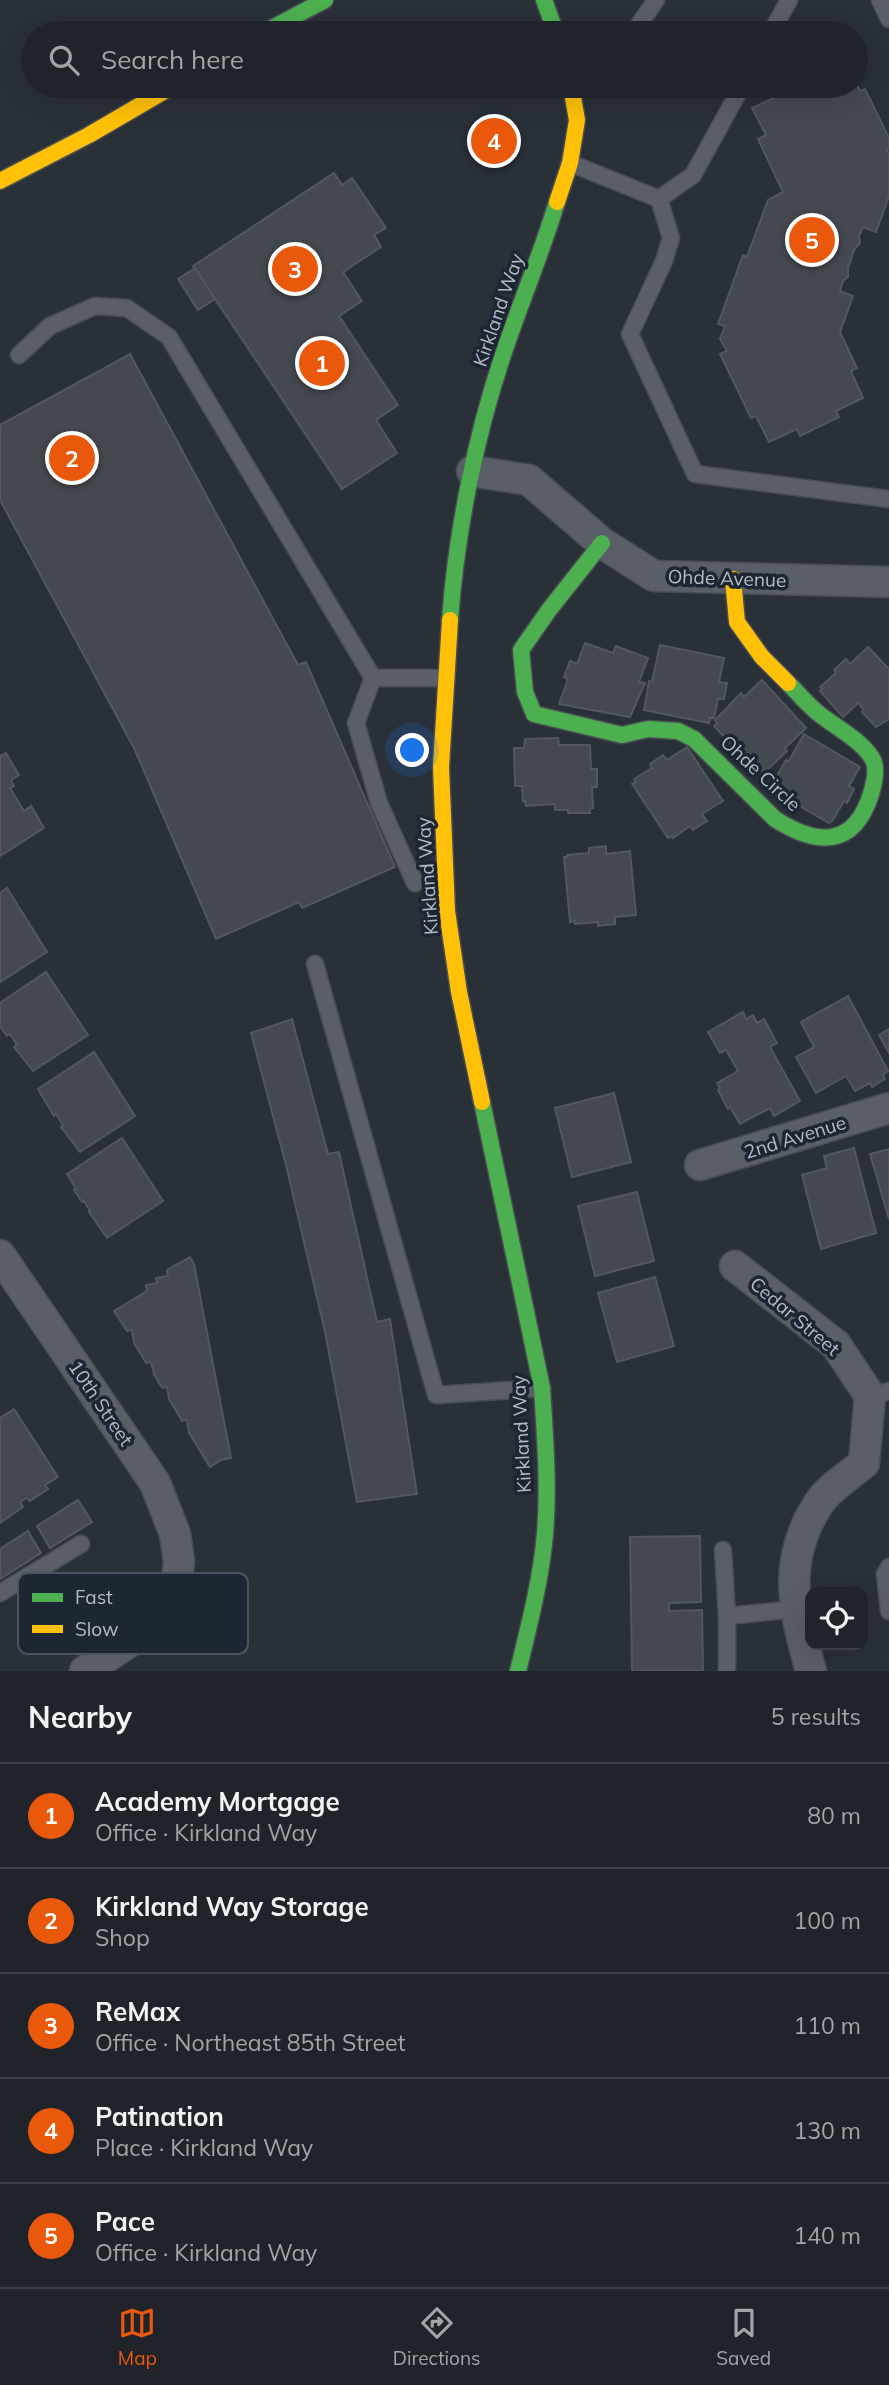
<!DOCTYPE html>
<html lang="en">
<head>
<meta charset="utf-8">
<style>
	body { margin:0; font-family:Mulish,sans-serif; background:#2d3036; color:#f1f3f6 }
	.controls { position:absolute; right:21px; bottom:21px; display:grid; overflow:hidden; border-radius:14px; box-shadow:0 7px 28px #0002 }
	.controls button { width:63px; height:63px; display:grid; place-items:center; padding:0; border:0; border-bottom:2px solid #3d4147; background:#20242a; color:#f1f3f6; font:35px sans-serif }
	.you { position:absolute; left:413px; top:751px; width:24px; height:24px; margin:-18px; border:5px solid #fff; border-radius:50%; background:#1a73e8; box-shadow:0 0 0 10px #1a73e833 }
	.badge { display:grid; place-items:center; width:46px; height:46px; border-radius:50%; background:#ea580c; color:#fff; font-size:23px; font-weight:700 }
	.pin { position:absolute; translate:-50% -50%; border:4px solid #fff; box-shadow:0 2px 7px #0006 }
	.list { margin:0; padding:0; list-style:none }
	h2 { display:flex; justify-content:space-between; align-items:center; height:91px; margin:0; padding:0 28px; font-size:30px }
	h2 small { font-size:23px; font-weight:400; color:#a2a4a8 }
	.list li { display:grid; grid-template-columns:46px 1fr auto; gap:21px; align-items:center; box-sizing:border-box; height:105px; padding:0 28px; border-top:2px solid #3d4147 }
	.list b { display:block; font-size:26px; white-space:nowrap }
	.list p { margin:0; font-size:23px; white-space:nowrap; color:#a2a4a8 }
	.list em { font-size:23px; font-style:normal; color:#a2a4a8 }
	.icon { flex:none; width:38px; height:38px; fill:none; stroke:currentColor; stroke-width:2; stroke-linecap:round; stroke-linejoin:round }
	.map { position:relative; flex:none; width:889px; height:1671px; overflow:hidden }
	.search { position:absolute; background:#20242a; box-shadow:0 7px 28px #0002; left:21px; right:21px; top:21px; height:77px; display:flex; align-items:center; gap:18px; box-sizing:border-box; padding:0 24px; border-radius:38px; color:#a2a4a8; font-size:26px }
	.sheet { height:616px; background:#20242a }
	nav { display:flex; justify-content:space-around; align-items:center; box-sizing:border-box; height:98px; border-top:2px solid #3d4147; background:#20242a; font-size:19px; color:#a2a4a8 }
	nav a { display:grid; justify-items:center; gap:4px }
	nav .on { color:#ea580c }
	.map>svg:first-child { display:block }
</style>
</head>
<body>
<div class="map">
<svg width="889" height="1671" viewBox="0 0 889 1671">
	<rect width="100%" height="100%" fill="#2a3038"/>
	<g fill="#444950" stroke="#52575f" stroke-width="2">
		<polygon points="856,83 860,91 865,89 889,138 889,149 887,150 889,155 889,196 876,232 863,227 859,236 860,243 854,250 848,268 848,277 843,281 840,291 853,296 840,332 857,368 851,371 863,398 836,411 839,417 800,436 797,429 769,442 756,416 751,418 720,354 727,351 720,339 725,326 718,324 743,255 747,257 768,200 783,192 758,139 766,135 752,108 780,95 777,88 781,86 856,86"/>
		<polygon points="334,173 342,185 352,178 386,228 374,235 381,247 343,272 362,301 339,316 398,405 376,420 397,453 342,489 193,266"/>
		<polygon points="195,268 215,299 198,310 178,279"/>
		<polygon points="130,354 298,665 306,662 395,867 302,908 299,902 216,939 134,748 0,500 0,425"/>
		<polygon points="585,643 613,653 616,646 648,658 639,682 645,683 630,717 559,704 568,679 564,677 570,661 577,664"/>
		<polygon points="660,645 724,658 719,682 727,683 724,699 718,699 714,718 710,718 709,723 644,710 649,681 652,682"/>
		<polygon points="868,647 889,669 889,719 876,727 862,712 864,710 858,703 843,717 820,691 822,689 820,687 836,673 834,670 846,659 850,664"/>
		<polygon points="762,680 806,728 784,749 787,751 765,772 763,770 759,774 714,726 717,723 715,720 741,693 744,697"/>
		<polygon points="804,734 860,767 849,786 854,789 847,803 844,801 833,820 829,823 772,790 774,787 771,786 786,760 789,761"/>
		<polygon points="558,738 559,745 590,745 591,769 597,769 597,787 592,787 593,808 590,808 590,813 568,813 568,810 555,810 555,804 526,806 525,801 523,801 522,786 515,786 514,748 524,748 525,739"/>
		<polygon points="687,747 723,801 702,814 707,821 693,830 690,826 673,838 672,836 668,838 632,784 636,782 634,779 652,768 650,764 663,755 667,760"/>
		<polygon points="6,753 19,775 11,780 14,786 10,788 24,811 31,806 44,828 0,856 0,756"/>
		<polygon points="606,846 606,854 630,851 636,915 615,917 615,924 598,926 598,922 575,924 575,921 570,922 564,857 567,857 567,855 589,853 589,848"/>
		<polygon points="7,888 47,952 0,982 0,893"/>
		<polygon points="46,972 88,1035 33,1071 14,1047 17,1045 10,1034 7,1036 0,1026 0,1003"/>
		<polygon points="848,996 888,1071 883,1075 885,1079 872,1087 870,1083 855,1091 846,1076 816,1093 796,1057 814,1047 801,1022"/>
		<polygon points="743,1012 746,1019 753,1015 757,1023 764,1019 777,1043 770,1047 800,1101 774,1116 770,1108 740,1124 730,1107 728,1109 718,1090 720,1088 717,1083 738,1071 726,1050 720,1053 708,1032"/>
		<polygon points="292,1019 328,1154 339,1152 377,1322 390,1319 417,1494 357,1502 325,1332 286,1165 251,1033"/>
		<polygon points="889,1029 889,1053 879,1035"/>
		<polygon points="94,1052 135,1116 80,1152 61,1127 63,1125 56,1114 54,1116 38,1089"/>
		<polygon points="614,1093 631,1162 572,1177 555,1108"/>
		<polygon points="122,1138 163,1201 107,1238 89,1212 90,1211 84,1201 82,1202 74,1190 76,1189 67,1174"/>
		<polygon points="854,1148 876,1233 821,1249 802,1175 827,1168 824,1156"/>
		<polygon points="889,1149 889,1219 870,1154"/>
		<polygon points="637,1192 654,1261 595,1276 578,1206"/>
		<polygon points="190,1257 194,1264 231,1458 221,1460 210,1467 189,1433 187,1420 182,1421 169,1399 167,1387 162,1388 154,1374 151,1362 146,1363 134,1343 132,1330 127,1331 114,1311 147,1291 146,1285 157,1283 156,1278 168,1276 167,1270"/>
		<polygon points="655,1277 674,1346 617,1362 598,1293"/>
		<polygon points="14,1409 58,1477 45,1485 48,1489 30,1501 27,1498 20,1502 23,1507 0,1523 0,1418"/>
		<polygon points="78,1500 92,1522 50,1548 37,1526"/>
		<polygon points="28,1531 41,1553 0,1579 0,1549"/>
		<polygon points="700,1536 701,1602 669,1603 669,1611 702,1610 703,1671 632,1671 630,1537"/>
	</g>
	<g fill="none" stroke-linecap="round" stroke-linejoin="round">
		<defs>
			<g id="lane">
				<polyline points="880,0 889,19"/>
				<polyline points="633,33 656,0"/>
				<polyline points="771,33 789,0"/>
				<polyline points="570,163 659,199 671,238 664,261 630,334 695,474 889,499"/>
				<polyline points="659,199 693,175 742,86"/>
				<polyline points="19,355 50,326 95,306 127,308 169,337 373,678 446,678"/>
				<polyline points="373,678 356,723 379,803 415,883"/>
				<polyline points="315,964 436,1395 542,1388"/>
				<polyline points="870,1396 889,1391"/>
				<polyline points="723,1550 727,1616 796,1609"/>
				<polyline points="889,1567 885,1574 889,1611"/>
				<polyline points="0,1593 81,1544"/>
				<polyline points="727,1616 727,1671"/>
			</g>
			<g id="street">
				<polyline points="472,471 529,480 602,543 654,576 889,582"/>
				<polyline points="700,1165 889,1108"/>
				<polyline points="0,1255 155,1483 175,1534 179,1561 176,1588 158,1617 137,1637 85,1671"/>
				<path d="M735 1266 836 1345 870 1396 864 1463C850 1475 829 1488 819 1503 781 1561 794 1610 811 1671"/>
			</g>
			<g id="fast">
				<polyline points="544,0 556,33"/>
				<polyline points="263,33 325,0"/>
				<path d="M602 543 549 610 521 650 525 692 534 714 622 735 648 729 678 731 694 739 775 819C817 846 854 848 871 794 874 784 878 767 872 758 860 739 835 727 818 713 807 704 798 693 788 683"/>
				<path d="M450 620C456 535 475 439 502 358 519 306 541 255 557 202"/>
				<path d="M482 1102 542 1388C545 1436 549 1485 545 1534 541 1580 529 1626 518 1671"/>
			</g>
			<g id="slow">
				<polyline points="0,181 89,135 173,86"/>
				<polyline points="557,202 570,163 577,120 571,86"/>
				<polyline points="733,579 737,622 762,657 788,683"/>
				<polyline points="450,620 441,767 447,911 459,992 482,1102"/>
			</g>
		</defs>
		<use href="#lane" stroke="#484c53" stroke-width="19"/>
		<use href="#street" stroke="#484c53" stroke-width="33"/>
		<use href="#fast" stroke="#484c53" stroke-width="19"/>
		<use href="#slow" stroke="#484c53" stroke-width="19"/>
		<use href="#lane" stroke="#5a5e66" stroke-width="16"/>
		<use href="#street" stroke="#5a5e66" stroke-width="30"/>
		<use href="#fast" stroke="#4caf50" stroke-width="16"/>
		<use href="#slow" stroke="#ffc107" stroke-width="16"/>
	</g>
	<g text-anchor="middle" dominant-baseline="central" stroke-width="7" stroke-linejoin="round" paint-order="stroke">
		<g font-size="19" fill="#b4bcc9" stroke="#1d2633">
			<text transform="translate(498 310) rotate(-71)">Kirkland Way</text>
			<text transform="translate(727 578) rotate(2)">Ohde Avenue</text>
			<text transform="translate(761 773) rotate(43)">Ohde Circle</text>
			<text transform="translate(427 876) rotate(-94)">Kirkland Way</text>
			<text transform="translate(795 1137) rotate(-17)">2nd Avenue</text>
			<text transform="translate(795 1316) rotate(40)">Cedar Street</text>
			<text transform="translate(101 1403) rotate(56)">10th Street</text>
			<text transform="translate(521 1434) rotate(-93)">Kirkland Way</text>
		</g>
	</g>
	<rect x="18" y="1573" width="230" height="81" rx="10" fill="#1d2633" stroke="#4a5360" stroke-width="2"/>
	<rect x="32" y="1593" width="31" height="9" fill="#4caf50"/>
	<rect x="32" y="1625" width="31" height="8" fill="#ffc107"/>
	<g font-size="19" fill="#b4bcc9">
		<text x="75" y="1604">Fast</text>
		<text x="75" y="1636">Slow</text>
	</g>
</svg>
<div class="controls">
<button><svg class="icon" aria-label="locate" viewBox="0 0 24 24"><circle cx="12" cy="12" r="6"/><path d="M12 2v4M12 18v4M2 12h4M18 12h4"/></svg></button>
</div>
<div class="you"></div>
<div class="pin badge" style="left:322px;top:363px">1</div>
<div class="pin badge" style="left:72px;top:458px">2</div>
<div class="pin badge" style="left:295px;top:269px">3</div>
<div class="pin badge" style="left:494px;top:141px">4</div>
<div class="pin badge" style="left:812px;top:240px">5</div>
<div class="search"><svg class="icon" aria-label="search" viewBox="0 0 24 24"><circle cx="10" cy="10" r="6"/><path d="M15 15l6 6"/></svg>Search here</div>
</div>
<section class="sheet">
<h2>Nearby<small>5 results</small></h2>
<ul class="list">
<li><span class="badge">1</span><div><b>Academy Mortgage</b><p>Office · Kirkland Way</p></div><em>80 m</em></li>
<li><span class="badge">2</span><div><b>Kirkland Way Storage</b><p>Shop</p></div><em>100 m</em></li>
<li><span class="badge">3</span><div><b>ReMax</b><p>Office · Northeast 85th Street</p></div><em>110 m</em></li>
<li><span class="badge">4</span><div><b>Patination</b><p>Place · Kirkland Way</p></div><em>130 m</em></li>
<li><span class="badge">5</span><div><b>Pace</b><p>Office · Kirkland Way</p></div><em>140 m</em></li>
</ul>
</section>
<nav>
<a class="on"><svg class="icon" aria-label="map" viewBox="0 0 24 24"><path d="M3 6l6-2 6 2 6-2v14l-6 2-6-2-6 2zM9 4v14M15 6v14"/></svg>Map</a>
<a><svg class="icon" aria-label="directions" viewBox="0 0 24 24"><path d="M12 3l9 9-9 9-9-9zM9 14v-3h6M13 9l2 2-2 2"/></svg>Directions</a>
<a><svg class="icon" aria-label="saved" viewBox="0 0 24 24"><path d="M7 4h10v16l-5-4-5 4z"/></svg>Saved</a>
</nav>
</body>
</html>
